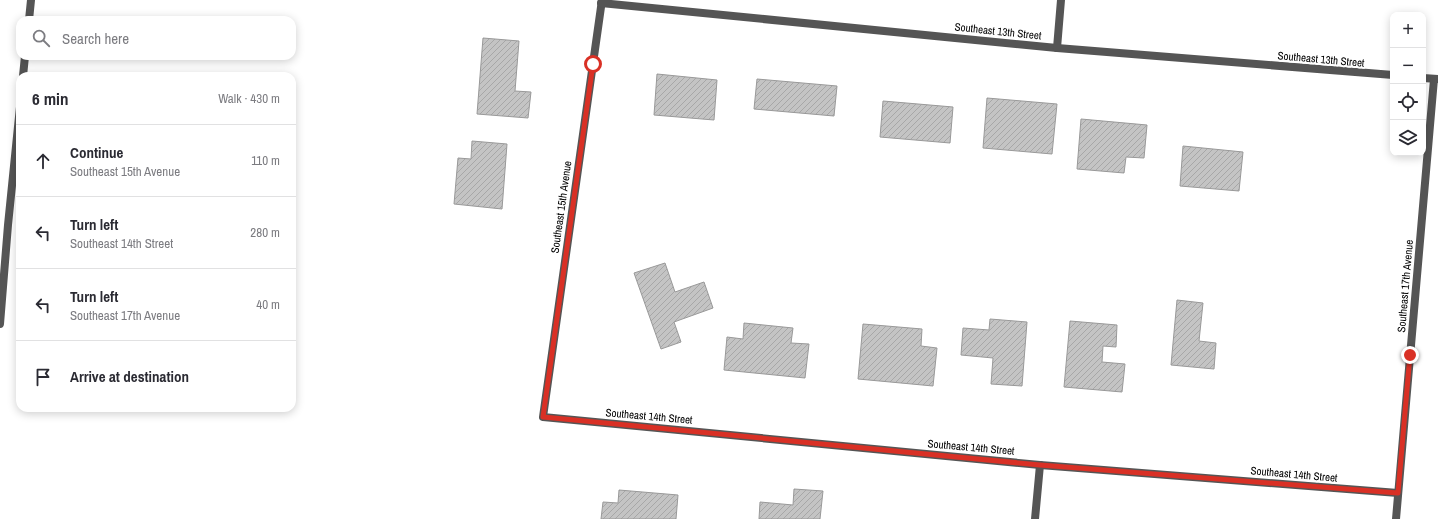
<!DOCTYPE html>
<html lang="en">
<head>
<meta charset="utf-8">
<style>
	body { margin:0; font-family:"Archivo Narrow",sans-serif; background:#f7f7f7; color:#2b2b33 }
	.controls { position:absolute; right:12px; top:12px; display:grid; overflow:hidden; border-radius:8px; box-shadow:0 2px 10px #0003 }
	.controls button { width:36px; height:36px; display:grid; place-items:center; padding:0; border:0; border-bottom:1px solid #e1e1e2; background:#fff; color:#2b2b33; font:20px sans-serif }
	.stop { position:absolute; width:12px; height:12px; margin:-9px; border:3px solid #d93025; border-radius:50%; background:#fff }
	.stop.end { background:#d93025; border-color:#fff; box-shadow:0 1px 4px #0008 }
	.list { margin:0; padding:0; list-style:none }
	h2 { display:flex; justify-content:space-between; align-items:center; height:52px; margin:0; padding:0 16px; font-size:17px }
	h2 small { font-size:13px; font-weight:400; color:#7c7c81 }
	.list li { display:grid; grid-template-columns:26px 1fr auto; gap:12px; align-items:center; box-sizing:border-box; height:72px; padding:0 16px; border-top:1px solid #e1e1e2 }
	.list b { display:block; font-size:15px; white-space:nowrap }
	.list p { margin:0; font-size:13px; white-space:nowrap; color:#7c7c81 }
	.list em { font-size:13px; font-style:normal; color:#7c7c81 }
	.icon { flex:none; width:22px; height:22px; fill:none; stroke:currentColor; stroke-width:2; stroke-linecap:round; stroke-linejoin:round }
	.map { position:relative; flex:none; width:1438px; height:519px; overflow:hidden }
	.search { position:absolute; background:#fff; box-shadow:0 2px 10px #0003; left:16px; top:16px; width:280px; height:44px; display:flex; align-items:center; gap:10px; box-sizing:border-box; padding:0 14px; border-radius:12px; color:#7c7c81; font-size:15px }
	.panel { position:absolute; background:#fff; box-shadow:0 2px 10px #0003; left:16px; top:72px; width:280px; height:340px; border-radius:12px }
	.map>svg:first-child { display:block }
</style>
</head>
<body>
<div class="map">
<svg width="1438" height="519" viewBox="0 0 1438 519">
	<defs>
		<pattern id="building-hatch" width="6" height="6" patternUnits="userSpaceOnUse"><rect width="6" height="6" fill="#c4c4c4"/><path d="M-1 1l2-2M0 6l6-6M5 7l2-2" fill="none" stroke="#a7a7a7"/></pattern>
	</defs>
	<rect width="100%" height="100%" fill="#fff"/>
	<g fill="url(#building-hatch)" stroke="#999">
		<polygon points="483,38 519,41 515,91 531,92 528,118 477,114"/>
		<polygon points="657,74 717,80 714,120 654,115"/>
		<polygon points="757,79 837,86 834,116 754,109"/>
		<polygon points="987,98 1057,104 1052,154 983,148"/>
		<polygon points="883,101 953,107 950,143 880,137"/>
		<polygon points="1081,119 1147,125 1144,158 1126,157 1124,173 1077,169"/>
		<polygon points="472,141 507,144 502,209 454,204 458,158 471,159"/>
		<polygon points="1183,146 1243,152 1239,191 1180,186"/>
		<polygon points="665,263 675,292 704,282 713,308 674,322 681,342 661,349 634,273"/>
		<polygon points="1177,300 1203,303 1199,341 1216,343 1214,369 1171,365"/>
		<polygon points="990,319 1027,322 1022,386 991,384 993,358 961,355 963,328 989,330"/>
		<polygon points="1070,321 1117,325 1116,347 1103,346 1102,362 1125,364 1122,392 1064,387"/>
		<polygon points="744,323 793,328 791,343 809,344 805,378 724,370 727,337 743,339"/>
		<polygon points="863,324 922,329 921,346 937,348 933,386 858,379"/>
		<polygon points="794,489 823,491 820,519 759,519 760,502 793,505"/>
		<polygon points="619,490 678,495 676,519 601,519 603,502 618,503"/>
	</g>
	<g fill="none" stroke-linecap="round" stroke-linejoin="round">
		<g stroke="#555" stroke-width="8">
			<polyline points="602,0 543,417 1040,465 1398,493"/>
			<polyline points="601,3 1057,48 1393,75"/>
			<polyline points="29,20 31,0"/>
			<polyline points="1057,48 1061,0"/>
			<polyline points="23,76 25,56"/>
			<polyline points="1423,78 1438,79"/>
			<polyline points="0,324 8,225 20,107"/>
			<polyline points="1035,519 1040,465"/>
			<polyline points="1396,519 1434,79"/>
		</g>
	</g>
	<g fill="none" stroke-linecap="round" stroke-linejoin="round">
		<polyline stroke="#d93025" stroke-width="5" points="593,64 543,417 1040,465 1398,493 1410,355"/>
	</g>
	<g text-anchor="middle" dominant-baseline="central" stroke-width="4" stroke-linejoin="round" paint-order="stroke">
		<g font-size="11" fill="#000" stroke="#fff">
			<text transform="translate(998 31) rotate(6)">Southeast 13th Street</text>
			<text transform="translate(1321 59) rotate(5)">Southeast 13th Street</text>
			<text transform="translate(561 207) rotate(-82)">Southeast 15th Avenue</text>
			<text transform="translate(1405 286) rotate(-85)">Southeast 17th Avenue</text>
			<text transform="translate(649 416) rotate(5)">Southeast 14th Street</text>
			<text transform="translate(971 447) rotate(5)">Southeast 14th Street</text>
			<text transform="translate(1294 474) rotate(5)">Southeast 14th Street</text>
		</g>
	</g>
</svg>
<div class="controls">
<button>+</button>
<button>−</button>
<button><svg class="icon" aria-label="locate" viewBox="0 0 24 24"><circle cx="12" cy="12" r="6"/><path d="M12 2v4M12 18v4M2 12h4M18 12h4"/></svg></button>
<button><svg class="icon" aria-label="layers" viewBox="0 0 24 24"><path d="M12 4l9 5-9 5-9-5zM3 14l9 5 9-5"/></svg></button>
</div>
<div class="stop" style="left:593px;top:64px"></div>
<div class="stop end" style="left:1410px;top:355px"></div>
<div class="search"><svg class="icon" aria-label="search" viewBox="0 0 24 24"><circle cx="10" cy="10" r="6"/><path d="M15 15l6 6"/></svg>Search here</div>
<section class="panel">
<h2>6 min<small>Walk · 430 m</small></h2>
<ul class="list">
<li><svg class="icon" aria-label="ahead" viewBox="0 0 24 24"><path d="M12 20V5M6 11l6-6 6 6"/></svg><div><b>Continue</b><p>Southeast 15th Avenue</p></div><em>110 m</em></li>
<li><svg class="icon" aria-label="left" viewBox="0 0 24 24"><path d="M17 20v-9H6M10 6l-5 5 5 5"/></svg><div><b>Turn left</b><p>Southeast 14th Street</p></div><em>280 m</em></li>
<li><svg class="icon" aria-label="left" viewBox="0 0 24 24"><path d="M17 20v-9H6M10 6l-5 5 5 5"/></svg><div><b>Turn left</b><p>Southeast 17th Avenue</p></div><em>40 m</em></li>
<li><svg class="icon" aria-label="arrive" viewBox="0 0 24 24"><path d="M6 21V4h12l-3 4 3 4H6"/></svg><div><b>Arrive at destination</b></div></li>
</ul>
</section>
</div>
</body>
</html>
